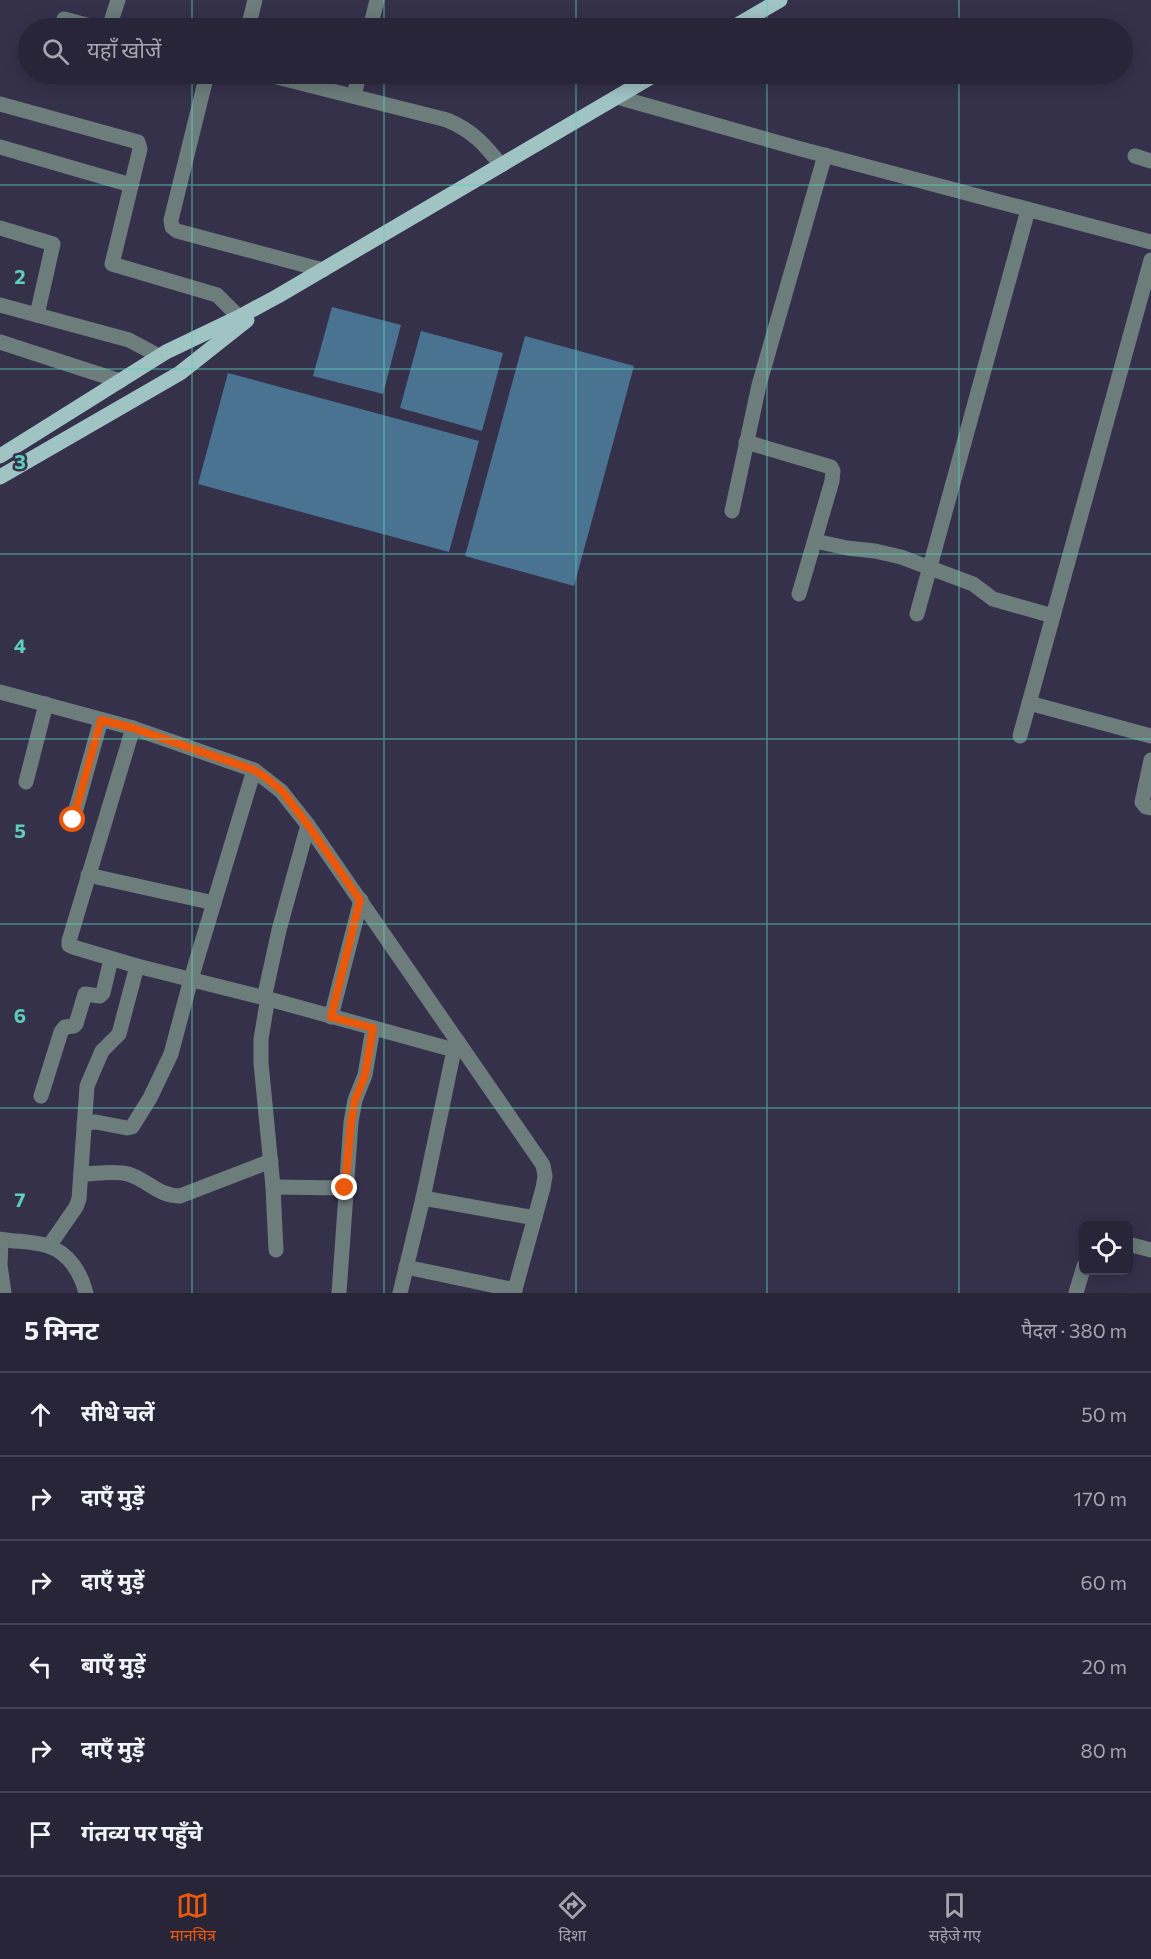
<!DOCTYPE html>
<html lang="hi">
<head>
<meta charset="utf-8">
<style>
	body { margin:0; font-family:Commissioner,"Noto Sans Devanagari",sans-serif; background:#302d40; color:#f1f3f6 }
	.controls { position:absolute; right:18px; bottom:18px; display:grid; overflow:hidden; border-radius:9px; box-shadow:0 3px 15px #0003 }
	.controls button { width:54px; height:54px; display:grid; place-items:center; padding:0; border:0; border-bottom:2px solid #444253; background:#282538; color:#f1f3f6; font:30px sans-serif }
	.stop { position:absolute; width:18px; height:18px; margin:-14px; border:4px solid #ea580c; border-radius:50%; background:#fff }
	.stop.end { background:#ea580c; border-color:#fff; box-shadow:0 2px 6px #0008 }
	.list { margin:0; padding:0; list-style:none }
	h2 { display:flex; justify-content:space-between; align-items:center; height:78px; margin:0; padding:0 24px; font-size:26px }
	h2 small { font-size:20px; font-weight:400; color:#a5a5ae }
	.list li { display:grid; grid-template-columns:39px 1fr auto; gap:18px; align-items:center; box-sizing:border-box; height:84px; padding:0 24px; border-top:2px solid #444253 }
	.list b { display:block; font-size:22px; white-space:nowrap }
	.list em { font-size:20px; font-style:normal; color:#a5a5ae }
	.icon { flex:none; width:33px; height:33px; fill:none; stroke:currentColor; stroke-width:2; stroke-linecap:round; stroke-linejoin:round }
	.map { position:relative; flex:none; width:1151px; height:1293px; overflow:hidden }
	.search { position:absolute; background:#282538; box-shadow:0 3px 15px #0003; left:18px; right:18px; top:18px; height:66px; display:flex; align-items:center; gap:15px; box-sizing:border-box; padding:0 21px; border-radius:33px; color:#a5a5ae; font-size:22px }
	.sheet { height:582px; background:#282538 }
	nav { display:flex; justify-content:space-around; align-items:center; box-sizing:border-box; height:84px; border-top:2px solid #444253; background:#282538; font-size:16px; color:#a5a5ae }
	nav a { display:grid; justify-items:center; gap:3px }
	nav .on { color:#ea580c }
	.map>svg:first-child { display:block }
</style>
</head>
<body>
<div class="map">
<svg width="1151" height="1293" viewBox="0 0 1151 1293">
	<rect width="100%" height="100%" fill="#35314b"/>
	<g fill="#4a7291">
		<polygon points="332,307 401,325 383,394 313,376"/>
		<polygon points="421,331 503,353 482,431 400,408"/>
		<polygon points="525,336 634,366 574,586 465,556"/>
		<polygon points="228,373 479,441 449,552 198,484"/>
	</g>
	<g fill="none" stroke-linecap="round" stroke-linejoin="round">
		<g stroke="#6c7d7c" stroke-width="15">
			<polyline points="64,19 98,28"/>
			<polyline points="109,28 118,0"/>
			<polyline points="248,28 255,0"/>
			<polyline points="370,28 377,0"/>
			<polyline points="207,74 171,220 172,227 177,231 323,270"/>
			<path d="M265 74 447 120C473 131 484 144 501 165"/>
			<polyline points="354,96 359,74"/>
			<polyline points="617,97 801,149 1151,242"/>
			<polyline points="0,104 138,142 140,149 112,264 217,295 239,317"/>
			<polyline points="0,147 131,185"/>
			<polyline points="1135,156 1151,161"/>
			<polyline points="0,228 53,244 37,315"/>
			<polyline points="0,305 129,340 159,356"/>
			<polyline points="0,342 120,381"/>
			<polyline points="746,442 831,467 833,471 832,481 799,594"/>
			<polyline points="732,511 759,385 825,155"/>
			<polyline points="815,541 847,548 875,551 901,557 973,584 993,599 1053,616"/>
			<polyline points="917,614 1028,210"/>
			<polyline points="0,692 133,728 254,770 281,791 308,825 543,1165 545,1176 543,1188 514,1293"/>
			<polyline points="1029,703 1151,736"/>
			<polyline points="1020,736 1151,260"/>
			<polyline points="1151,760 1142,802 1146,807 1151,808"/>
			<polyline points="26,782 46,704"/>
			<polyline points="73,820 101,720"/>
			<polyline points="88,875 214,903"/>
			<polyline points="137,966 265,998 454,1050"/>
			<polyline points="331,1017 361,900"/>
			<polyline points="41,1096 61,1032 65,1027 74,1026 76,1024 85,994 100,996 103,993 111,959"/>
			<polyline points="84,1123 96,1122 127,1128 132,1127 150,1098 171,1054 191,979 254,770"/>
			<path d="M81 1174C95 1174 114 1170 128 1174 148 1180 158 1196 180 1196L271 1161"/>
			<polyline points="273,1187 345,1188"/>
			<polyline points="423,1198 535,1218"/>
			<path d="M0 1239C15 1242 33 1241 48 1246 69 1253 81 1273 86 1293"/>
			<polyline points="1,1240 0,1265 4,1293"/>
			<polyline points="1128,1244 1151,1250"/>
			<polyline points="49,1246 76,1207 79,1199 87,1086 102,1051 119,1034 137,966 73,947 69,945 69,941 133,728"/>
			<polyline points="276,1250 273,1187 261,1063 261,1039 267,1003 265,994 279,930 308,825"/>
			<polyline points="406,1267 515,1290"/>
			<polyline points="339,1293 351,1122 355,1100 365,1075 373,1028"/>
			<polyline points="400,1293 423,1198 454,1050 458,1042"/>
			<polyline points="1076,1293 1084,1266"/>
		</g>
		<g stroke="#a0c3c3" stroke-width="15">
			<polyline points="732,28 780,0"/>
			<polyline points="0,456 166,352 239,317 278,296 656,74"/>
			<polyline points="0,477 180,373 247,320"/>
		</g>
	</g>
	<g fill="none" stroke-linecap="round" stroke-linejoin="round">
		<polyline stroke="#ea580c" stroke-width="8" points="73,820 101,720 133,728 254,770 265,777 282,791 308,825 360,900 331,1017 373,1028 365,1075 355,1100 351,1122 345,1188"/>
	</g>
	<path fill="none" stroke="#5dceb8" stroke-width="1.5" stroke-opacity="0.55" d="M192 0V28M384 0V28M576 0V28M767 0V28M959 0V28M192 74V1293M384 74V1293M576 74V1293M767 74V1293M959 74V1293M0 185H1151M0 369H1151M0 554H1151M0 739H1151M0 924H1151M0 1108H1151"/>
	<g font-size="20" text-anchor="middle" font-weight="bold" fill="#5dceb8" stroke="#35314b" stroke-width="5" stroke-linejoin="round" paint-order="stroke">
		<text x="20" y="284">2</text>
		<text x="20" y="469">3</text>
		<text x="20" y="653">4</text>
		<text x="20" y="838">5</text>
		<text x="20" y="1023">6</text>
		<text x="20" y="1207">7</text>
	</g>
</svg>
<div class="controls">
<button><svg class="icon" aria-label="locate" viewBox="0 0 24 24"><circle cx="12" cy="12" r="6"/><path d="M12 2v4M12 18v4M2 12h4M18 12h4"/></svg></button>
</div>
<div class="stop" style="left:73px;top:820px"></div>
<div class="stop end" style="left:345px;top:1188px"></div>
<div class="search"><svg class="icon" aria-label="search" viewBox="0 0 24 24"><circle cx="10" cy="10" r="6"/><path d="M15 15l6 6"/></svg>यहाँ खोजें</div>
</div>
<section class="sheet">
<h2>5 मिनट<small>पैदल · 380 m</small></h2>
<ul class="list">
<li><svg class="icon" aria-label="ahead" viewBox="0 0 24 24"><path d="M12 20V5M6 11l6-6 6 6"/></svg><div><b>सीधे चलें</b></div><em>50 m</em></li>
<li><svg class="icon" aria-label="right" viewBox="0 0 24 24"><path d="M7 20v-9h11M14 6l5 5-5 5"/></svg><div><b>दाएँ मुड़ें</b></div><em>170 m</em></li>
<li><svg class="icon" aria-label="right" viewBox="0 0 24 24"><path d="M7 20v-9h11M14 6l5 5-5 5"/></svg><div><b>दाएँ मुड़ें</b></div><em>60 m</em></li>
<li><svg class="icon" aria-label="left" viewBox="0 0 24 24"><path d="M17 20v-9H6M10 6l-5 5 5 5"/></svg><div><b>बाएँ मुड़ें</b></div><em>20 m</em></li>
<li><svg class="icon" aria-label="right" viewBox="0 0 24 24"><path d="M7 20v-9h11M14 6l5 5-5 5"/></svg><div><b>दाएँ मुड़ें</b></div><em>80 m</em></li>
<li><svg class="icon" aria-label="arrive" viewBox="0 0 24 24"><path d="M6 21V4h12l-3 4 3 4H6"/></svg><div><b>गंतव्य पर पहुँचे</b></div></li>
</ul>
</section>
<nav>
<a class="on"><svg class="icon" aria-label="map" viewBox="0 0 24 24"><path d="M3 6l6-2 6 2 6-2v14l-6 2-6-2-6 2zM9 4v14M15 6v14"/></svg>मानचित्र</a>
<a><svg class="icon" aria-label="directions" viewBox="0 0 24 24"><path d="M12 3l9 9-9 9-9-9zM9 14v-3h6M13 9l2 2-2 2"/></svg>दिशा</a>
<a><svg class="icon" aria-label="saved" viewBox="0 0 24 24"><path d="M7 4h10v16l-5-4-5 4z"/></svg>सहेजे गए</a>
</nav>
</body>
</html>
